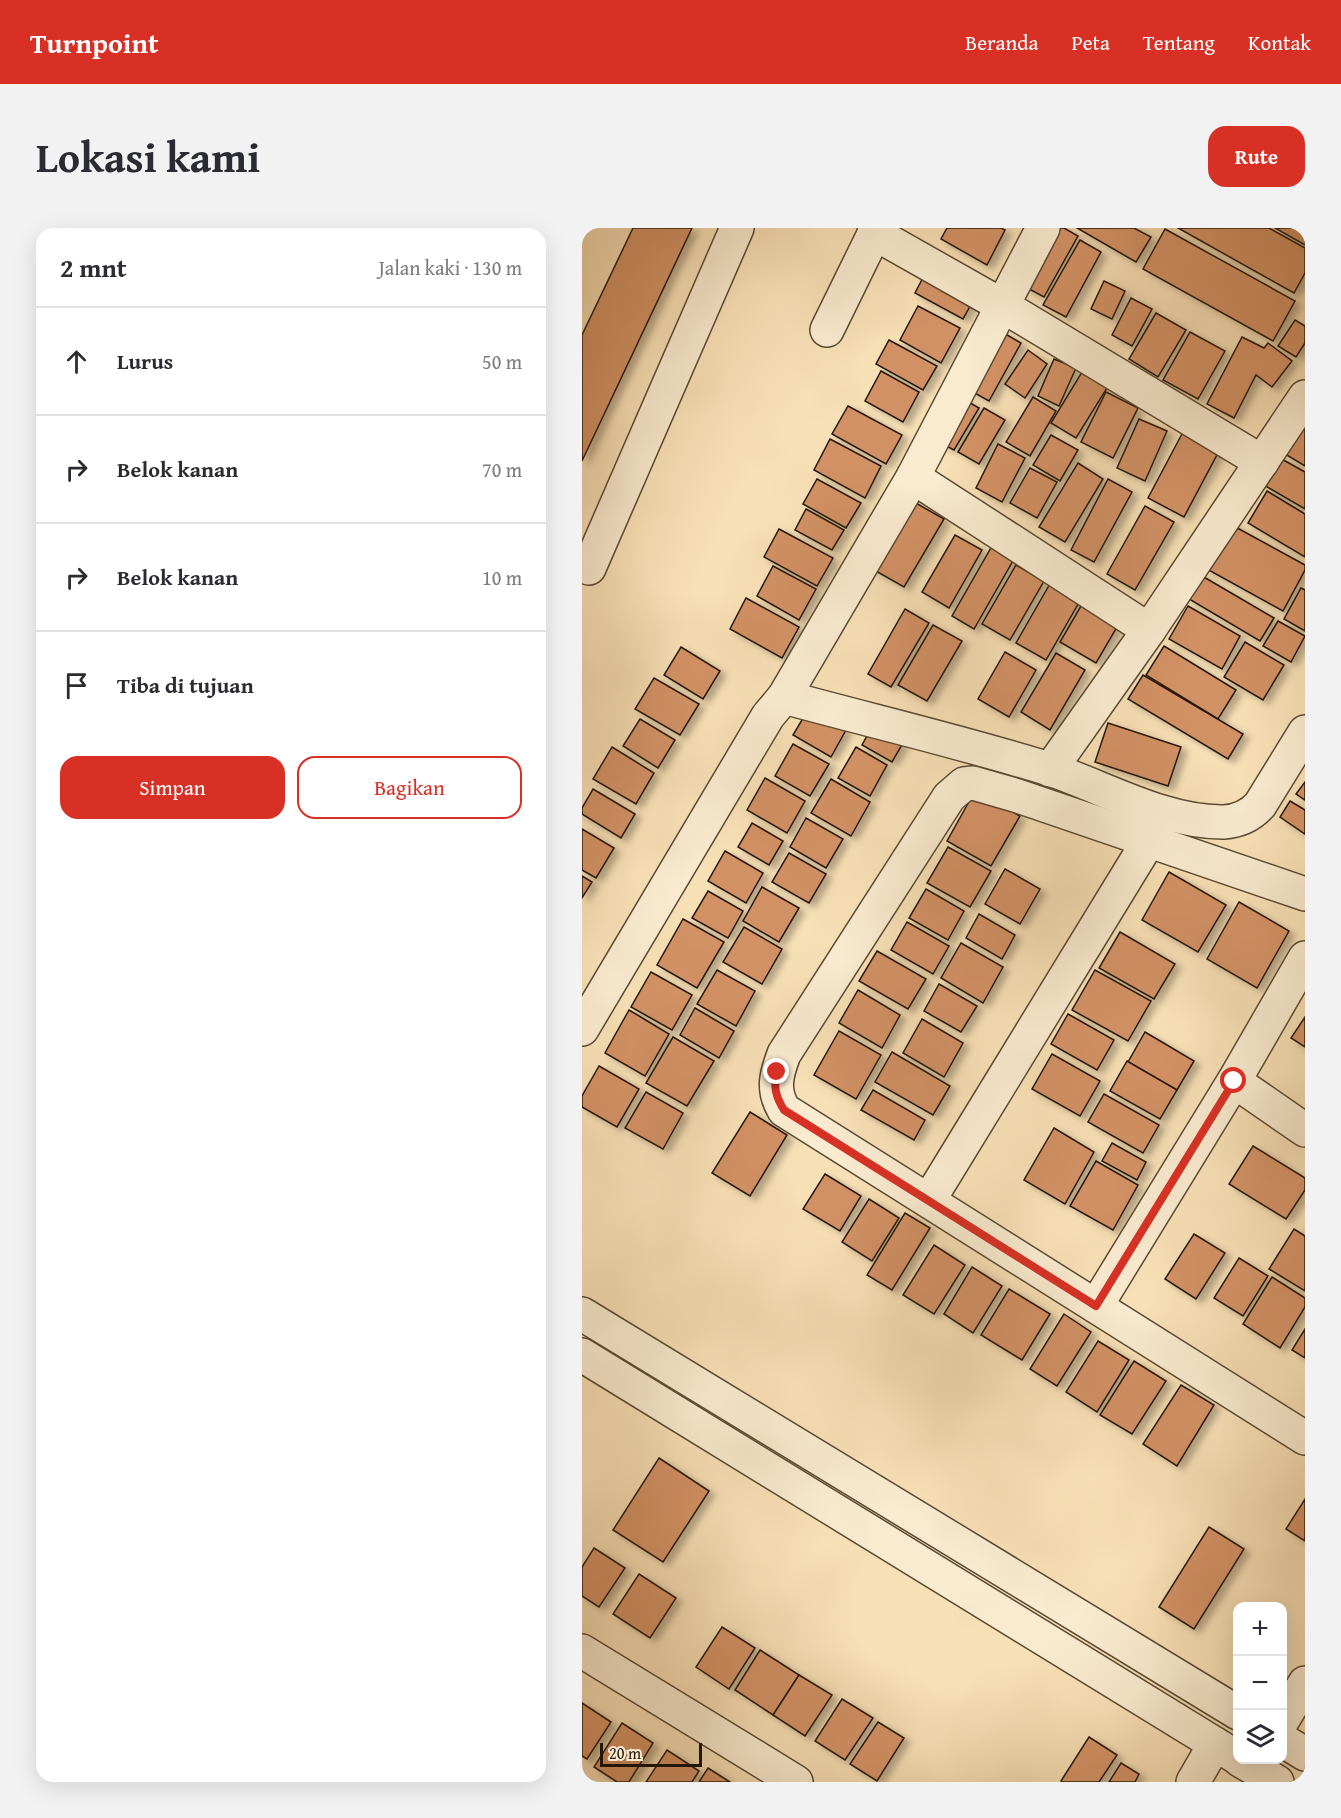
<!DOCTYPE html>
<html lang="id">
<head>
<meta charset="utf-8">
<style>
	body { margin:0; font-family:"Gentium Book Plus",serif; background:#f2f2f3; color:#2b2b33 }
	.controls { position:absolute; right:18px; bottom:18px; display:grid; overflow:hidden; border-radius:12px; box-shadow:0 6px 24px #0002 }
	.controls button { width:54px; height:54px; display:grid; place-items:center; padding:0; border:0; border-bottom:2px solid #e1e1e2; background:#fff; color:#2b2b33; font:30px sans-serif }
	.scale { position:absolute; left:18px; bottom:15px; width:102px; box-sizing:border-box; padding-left:6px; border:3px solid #251707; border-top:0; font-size:16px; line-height:21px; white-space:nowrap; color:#251707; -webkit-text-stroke:4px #faebd0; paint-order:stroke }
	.stop { position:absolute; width:18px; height:18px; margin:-14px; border:4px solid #d93025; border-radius:50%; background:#fff }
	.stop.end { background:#d93025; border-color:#fff; box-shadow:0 2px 6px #0008 }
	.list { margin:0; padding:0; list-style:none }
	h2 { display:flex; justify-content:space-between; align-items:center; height:78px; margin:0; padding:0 24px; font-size:26px }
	h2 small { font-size:20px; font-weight:400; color:#7c7c81 }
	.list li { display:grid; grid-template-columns:39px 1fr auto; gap:18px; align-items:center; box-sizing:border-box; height:108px; padding:0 24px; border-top:2px solid #e1e1e2 }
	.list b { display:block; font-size:22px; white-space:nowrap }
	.list em { font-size:20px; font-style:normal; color:#7c7c81 }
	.actions { display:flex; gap:12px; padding:18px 24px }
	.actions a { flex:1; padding:14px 0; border:2px solid #d93025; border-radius:18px; text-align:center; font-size:21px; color:#d93025 }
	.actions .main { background:#d93025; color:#fff }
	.icon { flex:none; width:33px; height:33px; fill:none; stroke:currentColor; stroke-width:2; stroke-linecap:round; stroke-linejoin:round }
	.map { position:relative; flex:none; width:723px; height:1554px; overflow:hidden; border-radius:18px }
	header { display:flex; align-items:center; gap:36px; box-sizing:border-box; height:84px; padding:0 30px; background:#d93025; color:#fff }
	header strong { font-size:28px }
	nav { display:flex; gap:33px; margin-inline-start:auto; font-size:21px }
	.intro { display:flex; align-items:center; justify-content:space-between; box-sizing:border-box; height:144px; padding:0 36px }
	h1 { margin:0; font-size:42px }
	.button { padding:15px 27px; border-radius:18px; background:#d93025; color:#fff; font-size:21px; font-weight:700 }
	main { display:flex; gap:36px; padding:0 36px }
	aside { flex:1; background:#fff; border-radius:18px; box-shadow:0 6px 24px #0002 }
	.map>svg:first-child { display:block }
</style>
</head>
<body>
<header>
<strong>Turnpoint</strong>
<nav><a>Beranda</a><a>Peta</a><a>Tentang</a><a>Kontak</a></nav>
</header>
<div class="intro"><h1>Lokasi kami</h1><a class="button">Rute</a></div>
<main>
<aside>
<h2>2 mnt<small>Jalan kaki · 130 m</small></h2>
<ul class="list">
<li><svg class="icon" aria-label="ahead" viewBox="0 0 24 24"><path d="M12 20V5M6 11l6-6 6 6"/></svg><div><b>Lurus</b></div><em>50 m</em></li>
<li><svg class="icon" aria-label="right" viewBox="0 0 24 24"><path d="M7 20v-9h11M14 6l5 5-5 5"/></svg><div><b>Belok kanan</b></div><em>70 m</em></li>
<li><svg class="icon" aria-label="right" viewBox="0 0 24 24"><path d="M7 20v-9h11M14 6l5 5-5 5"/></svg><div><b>Belok kanan</b></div><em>10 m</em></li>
<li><svg class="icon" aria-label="arrive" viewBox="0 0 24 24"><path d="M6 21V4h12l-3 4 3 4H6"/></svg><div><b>Tiba di tujuan</b></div></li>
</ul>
<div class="actions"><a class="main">Simpan</a><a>Bagikan</a></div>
</aside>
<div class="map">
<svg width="723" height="1554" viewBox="0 0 723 1554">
	<defs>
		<filter id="shadow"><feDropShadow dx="6" dy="4" stdDeviation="3" flood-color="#0004"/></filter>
	</defs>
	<rect width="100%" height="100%" fill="#f8e0b6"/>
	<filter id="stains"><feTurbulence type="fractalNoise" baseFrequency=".00333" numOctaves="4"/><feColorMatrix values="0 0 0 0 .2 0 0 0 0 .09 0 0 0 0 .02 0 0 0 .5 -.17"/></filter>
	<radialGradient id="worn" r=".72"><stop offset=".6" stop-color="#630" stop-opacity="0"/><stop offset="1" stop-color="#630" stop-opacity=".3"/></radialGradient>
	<g fill="#d29165" stroke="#251707" stroke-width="1.5" filter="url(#shadow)">
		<polygon points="51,0 110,0 0,233 0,107"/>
		<polygon points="365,0 419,0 423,2 405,37 359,11"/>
		<polygon points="466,0 482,0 496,8 462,69 436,55"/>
		<polygon points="495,0 552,0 569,9 554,34"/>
		<polygon points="596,0 687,0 723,20 723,45 712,65"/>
		<polygon points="693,0 723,0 723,17"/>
		<polygon points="583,1 713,73 691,113 561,41"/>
		<polygon points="498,12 519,24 484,89 461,77"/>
		<polygon points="345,42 393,69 381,91 333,65"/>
		<polygon points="522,53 543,63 530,91 509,81"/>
		<polygon points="549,70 570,81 550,118 530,107"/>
		<polygon points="336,78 378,100 359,135 318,112"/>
		<polygon points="574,85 604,102 576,149 547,131"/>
		<polygon points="713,92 723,98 723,115 714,129 696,118"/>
		<polygon points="413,100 439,115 407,173 380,158"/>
		<polygon points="608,104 643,123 616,171 581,152"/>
		<polygon points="660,109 682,120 686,115 710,133 690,159 674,147 652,190 625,176"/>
		<polygon points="307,112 355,138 341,162 294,136"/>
		<polygon points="446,122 465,136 443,170 423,156"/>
		<polygon points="472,131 494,140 477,178 456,168"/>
		<polygon points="299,143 337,164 321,194 283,173"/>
		<polygon points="500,144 525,160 494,210 469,195"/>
		<polygon points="524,164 556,180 531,230 499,214"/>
		<polygon points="378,169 397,180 372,222 353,212"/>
		<polygon points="451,169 474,183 448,228 424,214"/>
		<polygon points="266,178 320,207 304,236 250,206"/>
		<polygon points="402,180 423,192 397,236 376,224"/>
		<polygon points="557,191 585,203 563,253 535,240"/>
		<polygon points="723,193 723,238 703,226"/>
		<polygon points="601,204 637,223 602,289 566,270"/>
		<polygon points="469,207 496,222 478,253 451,237"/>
		<polygon points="248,211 299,238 283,270 232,242"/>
		<polygon points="416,216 443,230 420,274 394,260"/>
		<polygon points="696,229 723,244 723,281 680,256"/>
		<polygon points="496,235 521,251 483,314 457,299"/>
		<polygon points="448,240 475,254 455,290 428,275"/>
		<polygon points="235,251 279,275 264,300 221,276"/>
		<polygon points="526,251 550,264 512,334 489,322"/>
		<polygon points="685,263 723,286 723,329 666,295"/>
		<polygon points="325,270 362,291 322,359 285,338"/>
		<polygon points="563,278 592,294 553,362 525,346"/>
		<polygon points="224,281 262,302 250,322 213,302"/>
		<polygon points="648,296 723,337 723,342 701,383 623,340"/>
		<polygon points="197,301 251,330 235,358 182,329"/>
		<polygon points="373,307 400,322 367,380 340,364"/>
		<polygon points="410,318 432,331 392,401 370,388"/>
		<polygon points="434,337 462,353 428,412 400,396"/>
		<polygon points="191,338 234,361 217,392 175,368"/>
		<polygon points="615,345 692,390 678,413 602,368"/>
		<polygon points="469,354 499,371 464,432 434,415"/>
		<polygon points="719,360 723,362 723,403 702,391"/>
		<polygon points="506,366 542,387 514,435 478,414"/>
		<polygon points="164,370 217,399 200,430 148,401"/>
		<polygon points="606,378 658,408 640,441 587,411"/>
		<polygon points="323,381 347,395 309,459 286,446"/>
		<polygon points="696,393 723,408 709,434 681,418"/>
		<polygon points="351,397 380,413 345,473 316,457"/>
		<polygon points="663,414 702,437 681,472 642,449"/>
		<polygon points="582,418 654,462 636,491 564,447"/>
		<polygon points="99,419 138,443 121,471 82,447"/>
		<polygon points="423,424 454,442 427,489 396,471"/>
		<polygon points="474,425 503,442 468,502 439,484"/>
		<polygon points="561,447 661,506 646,531 546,471"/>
		<polygon points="72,450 117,476 98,507 53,481"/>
		<polygon points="227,480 264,502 249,529 211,507"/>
		<polygon points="58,491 93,512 76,540 41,518"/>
		<polygon points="526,495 599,519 586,558 513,534"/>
		<polygon points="291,497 321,515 310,534 280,517"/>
		<polygon points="211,516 247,536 228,568 193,548"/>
		<polygon points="30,519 72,545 54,576 11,551"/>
		<polygon points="274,519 305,537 288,568 256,550"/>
		<polygon points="183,550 223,573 205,605 165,582"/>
		<polygon points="249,551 288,574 269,608 229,585"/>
		<polygon points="723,554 723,572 714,566"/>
		<polygon points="11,561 53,586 39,610 0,586 0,580"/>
		<polygon points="393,563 438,588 409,638 365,613"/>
		<polygon points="708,573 723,582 723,606 698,589"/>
		<polygon points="224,590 261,611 244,640 208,619"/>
		<polygon points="170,595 201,613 187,637 156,619"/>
		<polygon points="0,601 32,620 14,650 0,642"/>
		<polygon points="366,619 409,643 388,679 345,655"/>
		<polygon points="143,623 181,645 164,675 126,653"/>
		<polygon points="207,625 244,646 227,675 190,654"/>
		<polygon points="423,641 458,661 438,696 403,676"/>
		<polygon points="587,644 644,677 616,724 560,692"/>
		<polygon points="0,648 10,654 0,670"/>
		<polygon points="180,659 217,680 197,714 161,693"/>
		<polygon points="344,661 382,683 366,712 327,690"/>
		<polygon points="126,663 161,683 146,710 110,690"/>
		<polygon points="657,674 707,703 675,760 625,731"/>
		<polygon points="397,686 433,707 420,731 384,710"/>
		<polygon points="101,691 142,714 115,760 75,737"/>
		<polygon points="325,694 367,718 351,746 309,722"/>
		<polygon points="162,699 200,721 180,756 141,734"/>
		<polygon points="538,704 593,736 572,771 517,740"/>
		<polygon points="379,715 421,739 401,775 359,750"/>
		<polygon points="295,723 344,751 326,781 277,753"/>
		<polygon points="135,742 173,763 154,798 115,776"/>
		<polygon points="513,742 569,773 546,813 490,782"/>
		<polygon points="69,744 110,767 90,802 49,779"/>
		<polygon points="357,756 395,778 379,804 342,783"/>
		<polygon points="276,762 318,787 300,820 257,795"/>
		<polygon points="113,780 152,803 137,830 98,807"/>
		<polygon points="47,782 87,806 63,848 23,825"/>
		<polygon points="486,786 532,812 515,842 469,816"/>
		<polygon points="723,789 723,819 709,810"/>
		<polygon points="340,791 381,815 362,849 321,825"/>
		<polygon points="257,803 299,827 274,871 232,847"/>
		<polygon points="563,804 612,833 595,862 546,834"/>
		<polygon points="91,809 132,833 105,878 64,855"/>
		<polygon points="310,824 368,858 351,887 293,854"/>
		<polygon points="470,826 518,853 498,888 450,861"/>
		<polygon points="545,833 595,862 578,891 528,863"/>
		<polygon points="17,838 57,861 35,899 0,879 0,868"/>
		<polygon points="291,862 343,892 332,912 279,882"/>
		<polygon points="64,864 101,885 81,921 43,900"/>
		<polygon points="522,866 577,897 561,925 506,894"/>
		<polygon points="168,884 205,907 168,968 130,945"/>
		<polygon points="472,900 512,924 483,976 442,952"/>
		<polygon points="530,915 564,934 555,952 520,933"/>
		<polygon points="671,918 723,950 723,962 704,991 647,956"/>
		<polygon points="514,933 556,957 531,1002 488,978"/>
		<polygon points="243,946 279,968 258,1003 221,981"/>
		<polygon points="287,971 317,990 290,1033 260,1014"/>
		<polygon points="323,985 348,1000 310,1062 285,1047"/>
		<polygon points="712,1001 723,1008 723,1063 687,1041"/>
		<polygon points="612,1006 643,1025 614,1071 583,1051"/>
		<polygon points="352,1017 383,1037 352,1086 321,1067"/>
		<polygon points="657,1030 686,1048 661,1088 632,1070"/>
		<polygon points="390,1039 420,1058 391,1105 362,1086"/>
		<polygon points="690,1049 723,1070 723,1079 698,1120 661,1096"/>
		<polygon points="427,1061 468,1086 440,1132 399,1107"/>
		<polygon points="482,1086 509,1104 475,1158 448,1141"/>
		<polygon points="723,1101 723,1130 710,1122"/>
		<polygon points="516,1113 547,1132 515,1184 484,1164"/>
		<polygon points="552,1133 584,1153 550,1206 518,1187"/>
		<polygon points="599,1157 632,1177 595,1238 561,1216"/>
		<polygon points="77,1230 127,1263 81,1334 31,1302"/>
		<polygon points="723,1271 723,1313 704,1301"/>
		<polygon points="627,1299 662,1321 612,1401 577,1379"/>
		<polygon points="12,1320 43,1340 17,1379 0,1368 0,1339"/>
		<polygon points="57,1346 94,1370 68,1410 31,1386"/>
		<polygon points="140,1399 173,1420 147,1461 114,1439"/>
		<polygon points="178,1422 217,1447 191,1487 153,1462"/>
		<polygon points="217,1447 250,1467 223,1508 191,1487"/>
		<polygon points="260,1471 291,1490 263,1532 233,1513"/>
		<polygon points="0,1475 29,1494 5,1531 0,1528"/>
		<polygon points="296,1494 322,1510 295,1553 268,1536"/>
		<polygon points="40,1495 71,1515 47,1554 35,1554 12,1539"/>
		<polygon points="507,1509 535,1527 517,1554 480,1554 479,1553"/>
		<polygon points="85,1522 117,1543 110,1554 64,1554"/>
		<polygon points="539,1535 557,1546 553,1554 527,1554"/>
		<polygon points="126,1540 148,1554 117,1554"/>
	</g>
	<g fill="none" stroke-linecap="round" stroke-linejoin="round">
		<defs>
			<g id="minor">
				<polyline points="292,5 421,78 680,234"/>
				<polyline points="245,102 295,0"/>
				<polyline points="331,249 567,402"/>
				<polyline points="7,340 155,0"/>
				<path d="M202 469C290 493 380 514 467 541 522 559 582 595 642 594 656 593 668 588 678 577L723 504"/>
				<polyline points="468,542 567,402 723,169"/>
				<path d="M723 666 436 568 391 555 382 556 367 569 202 826C194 847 190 862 202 882L723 1210"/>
				<polyline points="0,801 186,488 202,469 331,249 461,0"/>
				<polyline points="652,853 723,902"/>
				<polyline points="347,972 566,614"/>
				<polyline points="514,1078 652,853 723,730"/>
				<polyline points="0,1086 656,1485"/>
				<polyline points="0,1127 656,1530"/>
				<polyline points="0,1423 214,1554"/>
				<polyline points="700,1493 723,1455"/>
				<polyline points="700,1512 723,1526"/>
				<polyline points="658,1532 695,1554"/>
				<polyline points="611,1554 633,1516"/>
			</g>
		</defs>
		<use href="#minor" stroke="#5a4933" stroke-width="36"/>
		<use href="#minor" stroke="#faebd0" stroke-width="33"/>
	</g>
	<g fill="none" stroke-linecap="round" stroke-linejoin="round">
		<path stroke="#d93025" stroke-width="8" d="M195 844C191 859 194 869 202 882L514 1078 652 853"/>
	</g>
	<rect width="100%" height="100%" filter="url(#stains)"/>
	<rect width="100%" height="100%" fill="url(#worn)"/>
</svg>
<div class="controls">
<button>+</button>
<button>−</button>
<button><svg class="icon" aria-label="layers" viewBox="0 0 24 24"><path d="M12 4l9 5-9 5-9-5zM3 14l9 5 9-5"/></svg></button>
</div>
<div class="scale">20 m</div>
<div class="stop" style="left:652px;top:853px"></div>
<div class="stop end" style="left:195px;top:844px"></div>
</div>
</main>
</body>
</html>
